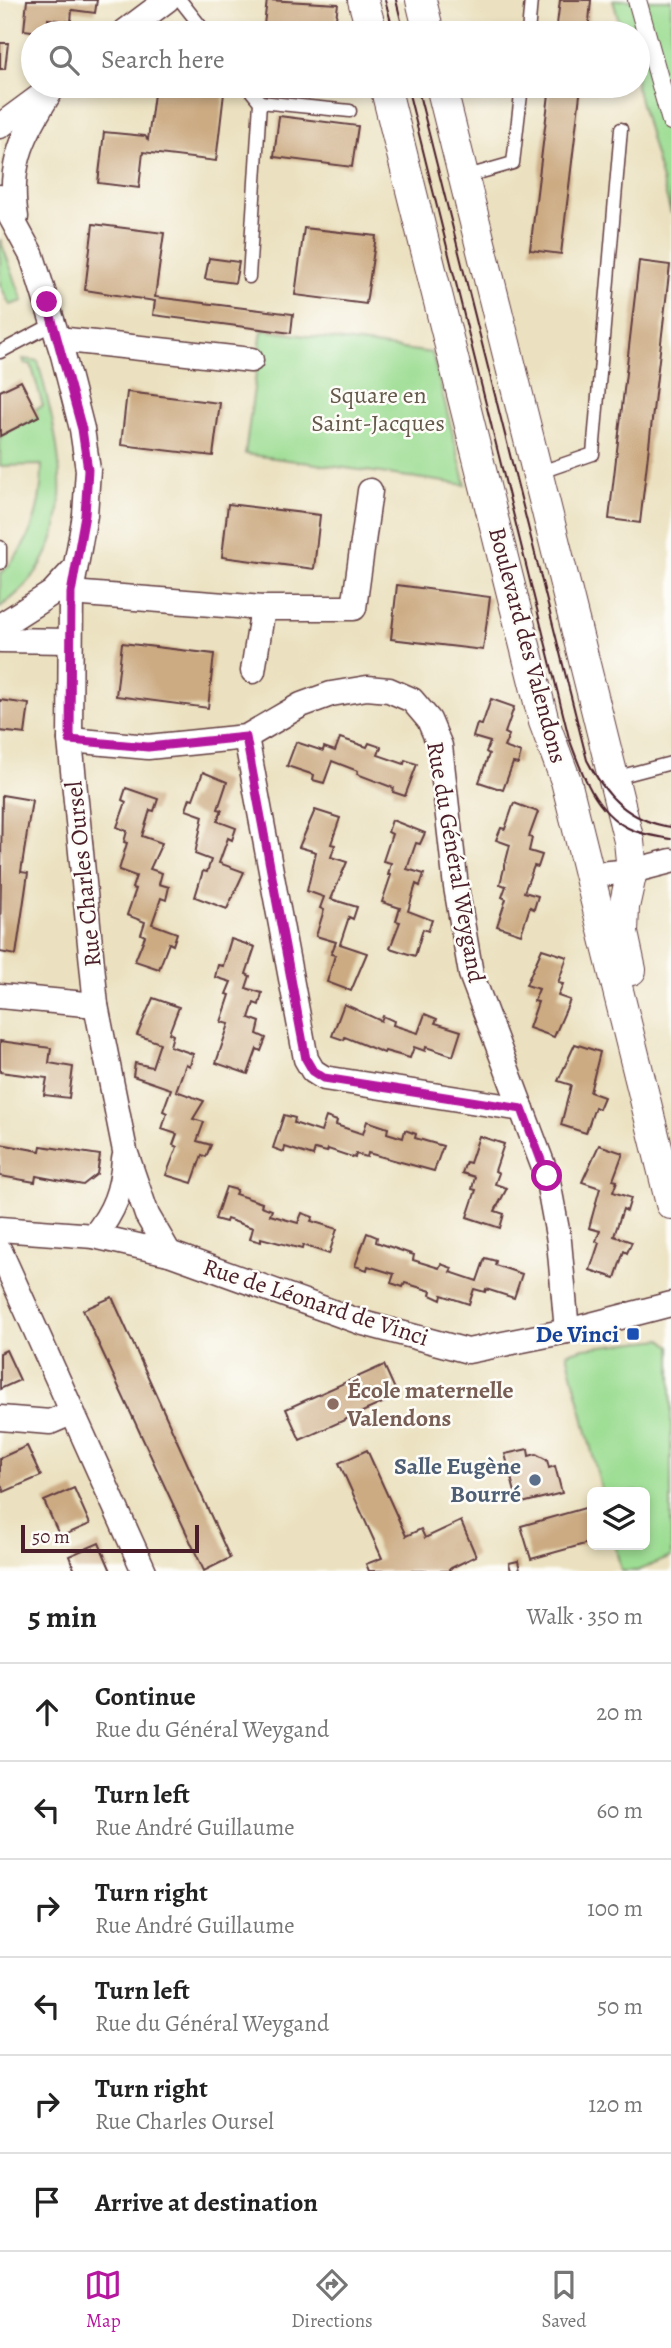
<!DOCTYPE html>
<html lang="en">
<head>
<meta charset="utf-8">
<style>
	body { margin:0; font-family:Alegreya,serif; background:#f6f6f6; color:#222 }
	.controls { position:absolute; right:21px; bottom:21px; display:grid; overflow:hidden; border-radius:10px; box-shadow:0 4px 10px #0003 }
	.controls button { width:63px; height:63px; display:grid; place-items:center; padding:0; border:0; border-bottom:2px solid #e0e0e0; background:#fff; color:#222; font:35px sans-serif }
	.scale { position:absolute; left:21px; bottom:18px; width:178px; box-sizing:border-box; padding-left:7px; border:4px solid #4a1f2b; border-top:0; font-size:19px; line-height:24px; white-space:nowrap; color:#4a1f2b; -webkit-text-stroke:5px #fdfcf7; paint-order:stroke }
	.stop { position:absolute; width:21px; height:21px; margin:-16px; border:5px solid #b5179e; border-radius:50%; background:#fff }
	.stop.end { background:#b5179e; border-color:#fff; box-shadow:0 2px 7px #0008 }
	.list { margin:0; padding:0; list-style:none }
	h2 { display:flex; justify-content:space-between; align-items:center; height:91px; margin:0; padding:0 28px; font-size:30px }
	h2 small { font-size:23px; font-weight:400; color:#767676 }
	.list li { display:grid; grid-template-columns:46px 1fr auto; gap:21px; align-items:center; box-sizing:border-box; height:98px; padding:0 28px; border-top:2px solid #e0e0e0 }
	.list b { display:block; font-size:26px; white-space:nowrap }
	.list p { margin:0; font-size:23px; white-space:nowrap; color:#767676 }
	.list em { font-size:23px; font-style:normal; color:#767676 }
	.icon { flex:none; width:38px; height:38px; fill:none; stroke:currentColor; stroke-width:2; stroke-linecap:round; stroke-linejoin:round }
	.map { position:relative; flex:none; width:671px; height:1571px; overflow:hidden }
	.search { position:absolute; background:#fff; box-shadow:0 4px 10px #0003; left:21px; right:21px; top:21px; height:77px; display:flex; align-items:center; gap:18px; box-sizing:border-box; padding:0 24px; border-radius:38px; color:#767676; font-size:26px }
	.sheet { height:679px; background:#fff }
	nav { display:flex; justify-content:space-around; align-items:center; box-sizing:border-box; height:98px; border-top:2px solid #e0e0e0; background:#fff; font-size:19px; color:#767676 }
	nav a { display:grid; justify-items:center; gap:4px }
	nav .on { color:#b5179e }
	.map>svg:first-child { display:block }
</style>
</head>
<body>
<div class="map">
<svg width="671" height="1571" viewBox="0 0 671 1571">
	<rect width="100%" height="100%" fill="#fdfcf7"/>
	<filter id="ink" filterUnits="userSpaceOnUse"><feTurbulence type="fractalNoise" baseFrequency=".0143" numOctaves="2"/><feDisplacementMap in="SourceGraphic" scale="14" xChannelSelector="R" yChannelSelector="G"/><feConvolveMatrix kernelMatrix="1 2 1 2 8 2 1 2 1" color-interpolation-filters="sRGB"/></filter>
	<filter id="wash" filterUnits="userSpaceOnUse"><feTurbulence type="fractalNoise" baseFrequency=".00686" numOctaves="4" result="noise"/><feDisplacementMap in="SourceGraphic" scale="28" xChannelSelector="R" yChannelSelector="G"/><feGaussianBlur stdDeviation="1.57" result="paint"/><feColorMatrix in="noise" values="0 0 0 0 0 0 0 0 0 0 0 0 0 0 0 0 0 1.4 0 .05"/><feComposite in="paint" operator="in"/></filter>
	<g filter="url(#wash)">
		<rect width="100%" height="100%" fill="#ebe1c0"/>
		<g fill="#9cdd93" stroke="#737e5f" stroke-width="2">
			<polygon points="613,0 671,0 671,214 636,86 638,33 622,33"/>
			<polygon points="0,239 23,301 10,305 0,285"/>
			<polygon points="262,330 432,353 466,485 245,454"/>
			<path d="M23 359 38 361C60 447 88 547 0 607V574C32 546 42 506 42 465L0 466V436L38 416 35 409 43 406 31 364H25Z"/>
			<polygon points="662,1339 671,1346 671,1557 637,1571 621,1571 615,1545 645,1545 645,1492 602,1492 567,1353 584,1348"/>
		</g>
		<g id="blocks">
			<g fill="#ccab83">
				<polygon points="27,0 97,0 95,13 72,10 71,22 48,19 47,33 24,30"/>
				<polygon points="267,0 338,4 334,33 263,33"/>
				<polygon points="560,0 591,0 588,33 556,33"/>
				<polygon points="0,43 8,43 5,69 0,69"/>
				<polygon points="155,86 224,93 216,161 143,152 139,188 98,183 104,132 145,136 148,140"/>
				<polygon points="550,86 581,86 561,254 530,250"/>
				<polygon points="279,116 358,126 352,167 274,157"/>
				<polygon points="93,224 164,233 155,297 293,314 291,333 153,315 155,301 85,290"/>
				<polygon points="304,228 376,236 366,304 295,295"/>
				<polygon points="209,258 239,262 235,283 205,279"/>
				<polygon points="639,261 670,265 640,523 609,519"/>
				<polygon points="21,381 39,416 0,436 0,391"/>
				<polygon points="127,392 220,403 213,456 121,445"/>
				<polygon points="228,504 320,515 314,569 222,557"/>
				<polygon points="397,585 490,597 483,650 391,639"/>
				<polygon points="122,643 214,654 208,708 116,696"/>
				<polygon points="491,699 514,707 505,733 509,735 504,747 521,753 518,764 513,763 503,790 479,782 489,754 486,752 490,742 473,737 477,724 482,725"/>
				<polygon points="0,700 29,704 25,734 0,731"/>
				<polygon points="340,738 367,747 369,743 381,747 378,755 404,764 405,760 417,764 405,796 393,792 394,788 357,774 358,771 332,761 324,783 313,780 314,775 287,766 296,742 323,751 324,747 335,751"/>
				<polygon points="203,772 227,782 218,809 222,810 217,821 236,828 232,840 228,838 219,863 244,872 227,909 195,897 203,871 207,872 211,860 195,854 203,816 186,810 190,798 193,799"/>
				<polygon points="126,788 158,799 154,811 150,810 142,836 162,843 150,869 162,873 159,884 169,887 166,900 161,898 152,924 177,933 173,945 169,943 159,969 135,961 145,936 141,934 145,922 127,915 136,889 132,888 136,876 119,870 127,843 124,842 127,831 117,827 126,802 122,800"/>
				<polygon points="2,795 32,800 21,872 28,873 16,955 0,952"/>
				<polygon points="514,803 538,812 529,837 532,838 529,851 542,855 538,867 534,866 524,892 538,896 534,909 530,907 521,934 497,926 506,899 502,897 506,886 500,884 510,845 496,840 501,828 505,829"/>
				<polygon points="315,810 340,818 331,844 335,845 331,857 347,862 331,899 357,907 353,919 349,917 340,944 367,953 351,991 327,982 335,955 331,954 336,942 316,936 324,910 320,908 324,897 307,891 316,852 299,847"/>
				<polygon points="392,820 425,833 420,844 416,843 407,869 424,874 420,886 416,884 408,911 432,920 428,931 423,929 415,956 390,948 400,922 396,921 400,908 382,902 391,875 388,875 391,863 383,861 392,834 388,832"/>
				<polygon points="231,939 255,947 246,974 250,976 246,988 262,993 259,1005 254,1003 249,1018 260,1022 257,1034 266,1038 261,1051 257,1049 248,1074 216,1063 229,1024 221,1022 230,995 226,994 231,982 215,977 218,965 223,966"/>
				<polygon points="542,949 567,957 558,983 563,984 558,996 570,1000 554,1037 529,1028 538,1002 534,1001 539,989 526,985"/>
				<polygon points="153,998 179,1007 169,1033 173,1035 170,1046 193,1054 190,1066 186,1064 176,1091 204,1101 193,1119 204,1122 197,1141 211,1145 206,1157 202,1155 192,1183 166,1175 177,1147 173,1145 177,1134 162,1129 167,1113 163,1111 171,1089 133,1076 135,1063 152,1067 160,1043 137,1035"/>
				<polygon points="344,1004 381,1021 383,1016 394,1021 393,1025 418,1033 425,1014 437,1019 435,1023 461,1031 453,1056 426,1047 425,1051 414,1047 410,1058 385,1051 384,1053 345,1037 344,1040 332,1036"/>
				<polygon points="0,1041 51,1048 49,1063 73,1067 69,1098 44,1095 47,1078 0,1072"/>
				<polygon points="575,1044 600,1052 590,1092 604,1097 599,1109 595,1107 586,1133 561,1125 571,1085 558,1081"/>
				<polygon points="284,1115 295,1118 294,1123 321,1132 326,1117 337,1121 336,1125 363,1134 367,1121 388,1128 387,1133 403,1138 405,1130 416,1134 415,1138 443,1146 434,1171 368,1153 367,1157 356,1154 355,1158 328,1149 327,1152 315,1149 313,1156 285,1147 284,1152 273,1148"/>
				<polygon points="479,1136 504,1144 495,1171 499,1173 495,1184 507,1188 495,1211 504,1214 500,1228 467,1217 476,1190 472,1189 475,1177 462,1173 466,1162 470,1163"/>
				<polygon points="0,1144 40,1151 41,1146 100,1155 97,1174 83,1185 36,1176 35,1182 0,1176"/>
				<polygon points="599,1145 623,1153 613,1180 617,1181 613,1192 631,1198 627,1211 623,1209 614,1236 632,1242 627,1253 624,1251 615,1278 590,1270 599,1243 596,1241 600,1231 589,1228 600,1188 582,1182"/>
				<polygon points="226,1187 237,1190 235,1194 262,1203 261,1206 272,1210 270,1215 298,1223 302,1213 313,1217 311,1221 337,1229 329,1254 303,1245 302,1249 261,1238 261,1242 250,1239 253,1228 227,1219 226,1222 215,1219"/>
				<polygon points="367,1233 377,1237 376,1242 414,1255 413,1260 439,1268 441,1264 452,1268 450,1272 477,1281 485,1258 496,1261 495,1265 522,1274 514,1298 486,1289 485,1292 474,1289 469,1304 442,1295 441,1300 430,1295 431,1291 405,1283 403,1287 391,1283 394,1274 368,1266 367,1270 355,1266"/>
				<polygon points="112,1297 230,1558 204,1571 83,1310"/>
				<polygon points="6,1350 20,1380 0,1389 0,1353"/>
				<polygon points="384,1365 398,1396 300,1440 286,1409"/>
				<polygon points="27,1446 41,1476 4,1492 0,1483 0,1458"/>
				<polygon points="528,1449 529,1456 536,1454 547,1460 549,1468 555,1466 562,1493 518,1504 505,1454"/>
				<polygon points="367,1450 406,1536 421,1529 425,1538 461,1521 476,1556 449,1569 450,1571 369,1571 366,1564 382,1558 339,1463"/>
				<polygon points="74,1488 90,1524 60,1537 44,1501"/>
				<polygon points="592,1506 592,1542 531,1559 521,1526"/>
				<polygon points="99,1543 111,1571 75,1571 69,1556"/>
				<polygon points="518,1561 520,1570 511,1571 509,1563"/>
			</g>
		</g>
	</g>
	<g filter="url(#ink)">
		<use href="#blocks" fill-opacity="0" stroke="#623c41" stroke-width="2"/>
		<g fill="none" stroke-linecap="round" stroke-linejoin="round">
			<defs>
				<g id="service">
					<polyline points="180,0 206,33"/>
					<polyline points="528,33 531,0"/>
					<polyline points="247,86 260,102 249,277"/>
					<polyline points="260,102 350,111"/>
					<polyline points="464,177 513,163 522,86"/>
					<polyline points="0,352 53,324"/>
					<polyline points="538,473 593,454 621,129"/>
					<polyline points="0,547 0,563"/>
					<polyline points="614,778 671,763"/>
				</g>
				<polyline id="pedestrian" points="637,0 671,121"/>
				<g id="minor">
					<polyline points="123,33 167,0"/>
					<polyline points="0,126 42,95"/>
					<polyline points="0,197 32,256 63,355 82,429 88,470 85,515 71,593 70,740 96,1005 125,1151 147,1215 169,1253"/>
					<path d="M16 217C7 163 25 131 54 86"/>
					<polyline points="58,339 251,360"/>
					<polyline points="71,593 263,608 354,608 370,491"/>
					<polyline points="0,626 52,593 75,568"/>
					<polyline points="0,640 69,641"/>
					<polyline points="253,671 263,608"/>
					<polyline points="246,737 306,1059 313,1071 324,1078 522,1109"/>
					<polyline points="70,740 148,747 246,737 301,705 331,694 367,688 389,690 412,700 429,720 440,746 456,887 471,974 547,1176 559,1241 567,1331"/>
					<polyline points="588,875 632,871 671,861"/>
					<polyline points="0,996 96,1005"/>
					<polyline points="0,1229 94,1236 169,1253 363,1323 468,1351 567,1331 671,1304"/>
					<path d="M94 1236C114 1212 122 1190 124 1159"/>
					<polyline points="0,1251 144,1571"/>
					<polyline points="0,1418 50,1422 71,1413"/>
				</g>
				<g id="tertiary">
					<polyline points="363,0 372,33"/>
					<polyline points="421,0 429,33"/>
					<polyline points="385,86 544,722 566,781 671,1204"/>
					<polyline points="441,86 629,841 632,871 624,907 623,933 631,970"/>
				</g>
			</defs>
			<use href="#service" stroke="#623c41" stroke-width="15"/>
			<use href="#pedestrian" stroke="#623c41" stroke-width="20"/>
			<use href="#minor" stroke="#623c41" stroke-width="27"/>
			<use href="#tertiary" stroke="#623c41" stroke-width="32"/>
			<use href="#service" stroke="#fff" stroke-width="12"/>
			<use href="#pedestrian" stroke="#fff" stroke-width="18"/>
			<use href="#minor" stroke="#fff" stroke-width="24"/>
			<use href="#tertiary" stroke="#fff" stroke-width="30"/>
			<g stroke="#4a1f2b" stroke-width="2">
				<polyline points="385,0 394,33"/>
				<polyline points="396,0 404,33"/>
				<path d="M407 86 569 738C581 771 594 811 628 828 641 835 657 836 671 839"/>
				<path d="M418 90 587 760C606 797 629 821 671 827"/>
			</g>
		</g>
	</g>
	<g fill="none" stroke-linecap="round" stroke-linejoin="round" filter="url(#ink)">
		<polyline stroke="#b5179e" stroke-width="9" points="47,302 82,429 88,470 85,515 71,593 70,740 148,747 246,737 306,1059 313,1071 324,1078 522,1109 547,1176"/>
	</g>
	<rect fill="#1a4fb4" stroke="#fdfcf7" stroke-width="2.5" x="626" y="1327" width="14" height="14" rx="3.5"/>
	<circle fill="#8d6e63" stroke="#fdfcf7" stroke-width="2.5" cx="333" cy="1404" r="7"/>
	<circle fill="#5c6f8a" stroke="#fdfcf7" stroke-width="2.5" cx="535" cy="1480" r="7"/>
	<g text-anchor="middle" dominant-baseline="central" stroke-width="5" stroke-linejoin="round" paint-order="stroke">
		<g font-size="24" fill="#63584a" stroke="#fdfcf7">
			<text x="378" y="395">Square en<tspan x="378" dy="28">Saint-Jacques</tspan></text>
		</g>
		<g font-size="24" fill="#4a1f2b" stroke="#fdfcf7">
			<text transform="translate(528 645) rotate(75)">Boulevard des Valendons</text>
			<text transform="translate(456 862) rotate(80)">Rue du Général Weygand</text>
			<text transform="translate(83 874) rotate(-96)">Rue Charles Oursel</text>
			<text transform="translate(316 1302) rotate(18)">Rue de Léonard de Vinci</text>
		</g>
		<g font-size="24" font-weight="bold" fill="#164399" stroke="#fdfcf7" text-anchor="end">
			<text x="619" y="1334">De Vinci</text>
		</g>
		<g font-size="24" font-weight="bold" fill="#785e54" stroke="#fdfcf7" text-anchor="start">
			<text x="347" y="1390">École maternelle<tspan x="347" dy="28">Valendons</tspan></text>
		</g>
		<g font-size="24" font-weight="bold" fill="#4e5e75" stroke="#fdfcf7" text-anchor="end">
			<text x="521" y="1466">Salle Eugène<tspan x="521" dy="28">Bourré</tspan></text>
		</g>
	</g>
</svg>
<div class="controls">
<button><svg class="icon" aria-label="layers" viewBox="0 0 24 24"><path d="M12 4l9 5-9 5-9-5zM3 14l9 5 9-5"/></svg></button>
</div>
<div class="scale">50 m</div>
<div class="stop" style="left:547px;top:1176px"></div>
<div class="stop end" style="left:47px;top:302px"></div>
<div class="search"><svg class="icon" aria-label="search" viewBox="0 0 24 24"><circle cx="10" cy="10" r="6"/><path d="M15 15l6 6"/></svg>Search here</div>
</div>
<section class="sheet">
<h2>5 min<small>Walk · 350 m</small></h2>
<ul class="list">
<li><svg class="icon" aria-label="ahead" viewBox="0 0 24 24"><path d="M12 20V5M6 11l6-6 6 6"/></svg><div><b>Continue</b><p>Rue du Général Weygand</p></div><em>20 m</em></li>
<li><svg class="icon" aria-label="left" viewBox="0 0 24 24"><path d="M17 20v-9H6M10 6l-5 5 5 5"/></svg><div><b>Turn left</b><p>Rue André Guillaume</p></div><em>60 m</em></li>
<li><svg class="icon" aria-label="right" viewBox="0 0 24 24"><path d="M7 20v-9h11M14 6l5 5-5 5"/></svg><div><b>Turn right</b><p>Rue André Guillaume</p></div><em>100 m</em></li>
<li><svg class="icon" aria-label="left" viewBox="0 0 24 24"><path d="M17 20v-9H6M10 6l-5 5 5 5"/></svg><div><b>Turn left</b><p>Rue du Général Weygand</p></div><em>50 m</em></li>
<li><svg class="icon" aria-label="right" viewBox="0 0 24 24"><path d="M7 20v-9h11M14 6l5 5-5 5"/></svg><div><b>Turn right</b><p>Rue Charles Oursel</p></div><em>120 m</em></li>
<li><svg class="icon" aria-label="arrive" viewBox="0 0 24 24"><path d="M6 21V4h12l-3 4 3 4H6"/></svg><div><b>Arrive at destination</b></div></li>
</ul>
</section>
<nav>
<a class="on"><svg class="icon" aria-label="map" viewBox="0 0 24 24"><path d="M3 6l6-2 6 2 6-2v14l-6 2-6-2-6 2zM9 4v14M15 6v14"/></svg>Map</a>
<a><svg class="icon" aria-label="directions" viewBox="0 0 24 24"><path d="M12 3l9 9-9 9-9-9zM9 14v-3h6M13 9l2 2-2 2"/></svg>Directions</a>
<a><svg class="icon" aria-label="saved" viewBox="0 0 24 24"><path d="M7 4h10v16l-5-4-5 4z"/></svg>Saved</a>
</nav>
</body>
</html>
